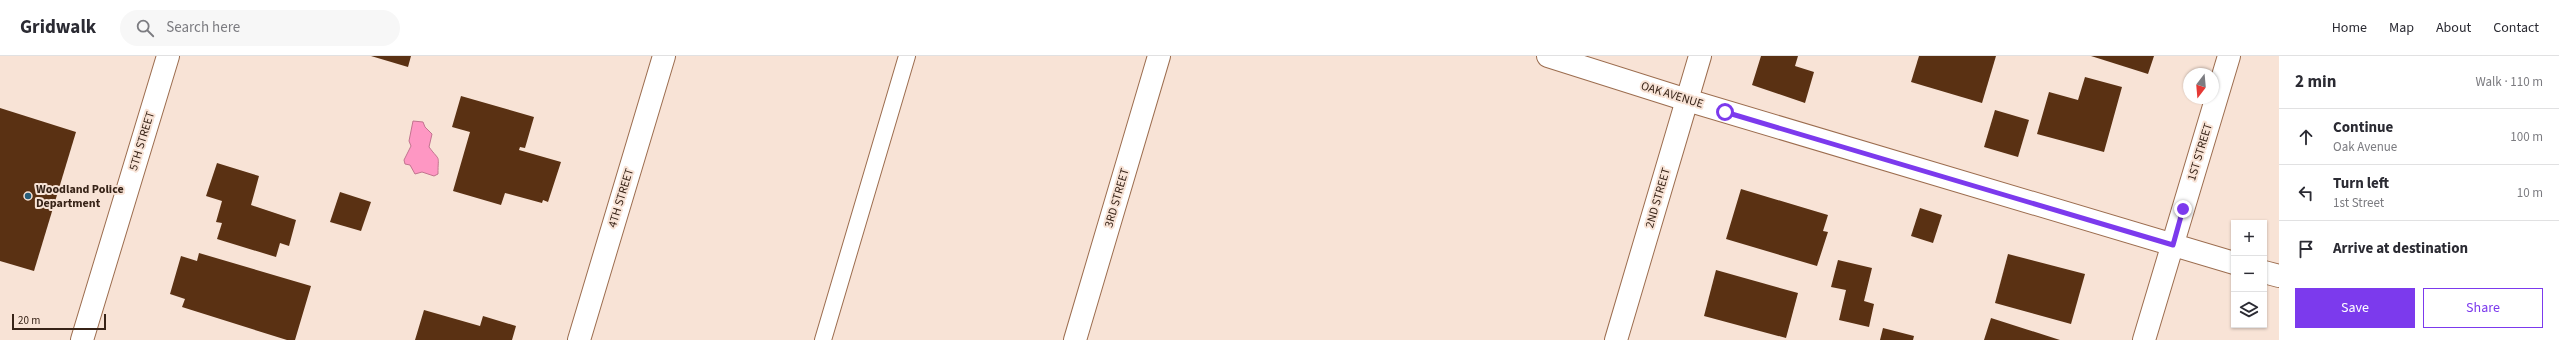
<!DOCTYPE html>
<html lang="en">
<head>
<meta charset="utf-8">
<style>
	body { margin:0; font-family:"Source Sans 3",sans-serif; background:#f7f7f7; color:#2b2b33 }
	.controls { position:absolute; right:12px; bottom:12px; display:grid; overflow:hidden; border-radius:0px; box-shadow:0 1px 3px #0004 }
	.controls button { width:36px; height:36px; display:grid; place-items:center; padding:0; border:0; border-bottom:1px solid #e1e1e2; background:#fff; color:#2b2b33; font:20px sans-serif }
	.compass { position:absolute; left:2183px; top:12px; width:36px; height:36px; border-radius:50%; background:#fff; box-shadow:0 1px 3px #0004; rotate:196deg }
	.scale { position:absolute; left:12px; bottom:10px; width:94px; box-sizing:border-box; padding-left:4px; border:2px solid #372317; border-top:0; font-size:11px; line-height:14px; white-space:nowrap; color:#372317; -webkit-text-stroke:3px #f8e3d6; paint-order:stroke }
	.stop { position:absolute; width:12px; height:12px; margin:-9px; border:3px solid #7c3aed; border-radius:50%; background:#fff }
	.stop.end { background:#7c3aed; border-color:#fff; box-shadow:0 1px 4px #0008 }
	.list { margin:0; padding:0; list-style:none }
	h2 { display:flex; justify-content:space-between; align-items:center; height:52px; margin:0; padding:0 16px; font-size:17px }
	h2 small { font-size:13px; font-weight:400; color:#7c7c81 }
	.list li { display:grid; grid-template-columns:26px 1fr auto; gap:12px; align-items:center; box-sizing:border-box; height:56px; padding:0 16px; border-top:1px solid #e1e1e2 }
	.list b { display:block; font-size:15px; white-space:nowrap }
	.list p { margin:0; font-size:13px; white-space:nowrap; color:#7c7c81 }
	.list em { font-size:13px; font-style:normal; color:#7c7c81 }
	.actions { display:flex; gap:8px; padding:12px 16px }
	.actions a { flex:1; padding:9px 0; border:1px solid #7c3aed; border-radius:0px; text-align:center; font-size:14px; color:#7c3aed }
	.actions .main { background:#7c3aed; color:#fff }
	.icon { flex:none; width:22px; height:22px; fill:none; stroke:currentColor; stroke-width:2; stroke-linecap:round; stroke-linejoin:round }
	.map { position:relative; flex:none; width:2279px; height:284px; overflow:hidden }
	header { display:flex; align-items:center; gap:24px; box-sizing:border-box; height:56px; padding:0 20px; background:#fff; border-bottom:1px solid #e1e1e2 }
	header strong { font-size:19px }
	nav { display:flex; gap:22px; margin-inline-start:auto; font-size:14px }
	.search { width:280px; height:36px; background:#f7f7f7; display:flex; align-items:center; gap:10px; box-sizing:border-box; padding:0 14px; border-radius:22px; color:#7c7c81; font-size:15px }
	main { display:flex }
	aside { flex:1; background:#fff }
	.map>svg:first-child { display:block }
</style>
</head>
<body>
<header>
<strong>Gridwalk</strong>
<div class="search"><svg class="icon" aria-label="search" viewBox="0 0 24 24"><circle cx="10" cy="10" r="6"/><path d="M15 15l6 6"/></svg>Search here</div>
<nav><a>Home</a><a>Map</a><a>About</a><a>Contact</a></nav>
</header>
<main>
<div class="map">
<svg width="2279" height="284" viewBox="0 0 2279 284">
	<rect width="100%" height="100%" fill="#f8e3d6"/>
	<path fill="#fe97c3" stroke="#c2748f" d="M413 65 423 66 425 71 432 78 429 91C441 107 438 97 438 118L434 120 422 116 415 118 410 109 405 108 404 104 411 90 409 85Z"/>
	<g fill="#5a3113">
		<polygon points="371,0 411,0 408,11"/>
		<polygon points="1761,0 1798,0 1795,10 1814,16 1805,47 1752,29"/>
		<polygon points="1919,0 1996,0 1982,47 1911,26"/>
		<polygon points="2091,0 2154,0 2148,18"/>
		<polygon points="2085,21 2122,31 2104,96 2037,78 2049,36 2078,44"/>
		<polygon points="461,40 534,61 525,92 520,91 519,94 561,106 548,146 543,144 542,147 505,137 501,149 453,135 470,76 452,71"/>
		<polygon points="0,52 76,76 34,215 0,205"/>
		<polygon points="1995,54 2029,64 2018,101 1984,91"/>
		<polygon points="217,107 259,120 251,149 296,164 289,190 280,187 276,201 217,183 222,167 216,166 222,145 206,140"/>
		<polygon points="1741,133 1828,159 1823,175 1828,176 1817,210 1726,183"/>
		<polygon points="340,136 371,146 361,175 330,166"/>
		<polygon points="1920,152 1942,159 1933,187 1911,180"/>
		<polygon points="199,197 311,230 295,284 287,284 182,251 185,243 170,238 181,200 197,205"/>
		<polygon points="2008,198 2085,218 2071,268 1995,247"/>
		<polygon points="1838,204 1872,212 1864,245 1874,248 1869,271 1839,264 1846,234 1831,231"/>
		<polygon points="1716,214 1798,237 1786,282 1704,260"/>
		<polygon points="424,254 480,270 483,260 516,270 512,284 415,284"/>
		<polygon points="1991,262 2060,284 1984,284"/>
		<polygon points="1883,272 1914,280 1913,284 1880,284"/>
	</g>
	<g fill="none" stroke-linecap="round" stroke-linejoin="round">
		<defs>
			<polyline id="lane" points="823,284 907,0"/>
			<g id="street">
				<polyline points="1548,0 1687,44 2234,207"/>
				<polyline points="2264,216 2279,220"/>
				<polyline points="82,284 168,0"/>
				<polyline points="579,284 664,0"/>
				<polyline points="1075,284 1159,0"/>
				<polyline points="1616,284 1700,0"/>
				<polyline points="2144,284 2229,0"/>
			</g>
		</defs>
		<use href="#lane" stroke="#9c6d4f" stroke-width="18"/>
		<use href="#street" stroke="#9c6d4f" stroke-width="24"/>
		<use href="#lane" stroke="#fff" stroke-width="16"/>
		<use href="#street" stroke="#fff" stroke-width="22"/>
	</g>
	<g fill="none" stroke-linecap="round" stroke-linejoin="round">
		<polyline stroke="#7c3aed" stroke-width="5" points="1725,56 2173,189 2183,153"/>
	</g>
	<circle fill="#285e79" stroke="#f8e3d6" stroke-width="1.5" cx="28" cy="140" r="4"/>
	<g text-anchor="middle" dominant-baseline="central" stroke-width="4" stroke-linejoin="round" paint-order="stroke">
		<g font-size="12" fill="#372317" stroke="#f8e3d6">
			<text transform="translate(1672 39) rotate(17)">OAK AVENUE</text>
			<text transform="translate(142 85) rotate(-73)">5TH STREET</text>
			<text transform="translate(2200 96) rotate(-73)">1ST STREET</text>
			<text transform="translate(621 142) rotate(-73)">4TH STREET</text>
			<text transform="translate(1117 142) rotate(-74)">3RD STREET</text>
			<text transform="translate(1658 142) rotate(-74)">2ND STREET</text>
		</g>
		<g font-size="12" font-weight="bold" fill="#372317" stroke="#f8e3d6" text-anchor="start">
			<text x="36" y="133">Woodland Police<tspan x="36" dy="14">Department</tspan></text>
		</g>
	</g>
</svg>
<div class="controls">
<button>+</button>
<button>−</button>
<button><svg class="icon" aria-label="layers" viewBox="0 0 24 24"><path d="M12 4l9 5-9 5-9-5zM3 14l9 5 9-5"/></svg></button>
</div>
<svg class="compass" viewBox="-18 -18 36 36"><path d="M0-13l5 13h-10z" fill="#e53935"/><path d="M0 13l5-13h-10z" fill="#7c7c81"/></svg>
<div class="scale">20 m</div>
<div class="stop" style="left:1725px;top:56px"></div>
<div class="stop end" style="left:2183px;top:153px"></div>
</div>
<aside>
<h2>2 min<small>Walk · 110 m</small></h2>
<ul class="list">
<li><svg class="icon" aria-label="ahead" viewBox="0 0 24 24"><path d="M12 20V5M6 11l6-6 6 6"/></svg><div><b>Continue</b><p>Oak Avenue</p></div><em>100 m</em></li>
<li><svg class="icon" aria-label="left" viewBox="0 0 24 24"><path d="M17 20v-9H6M10 6l-5 5 5 5"/></svg><div><b>Turn left</b><p>1st Street</p></div><em>10 m</em></li>
<li><svg class="icon" aria-label="arrive" viewBox="0 0 24 24"><path d="M6 21V4h12l-3 4 3 4H6"/></svg><div><b>Arrive at destination</b></div></li>
</ul>
<div class="actions"><a class="main">Save</a><a>Share</a></div>
</aside>
</main>
</body>
</html>
